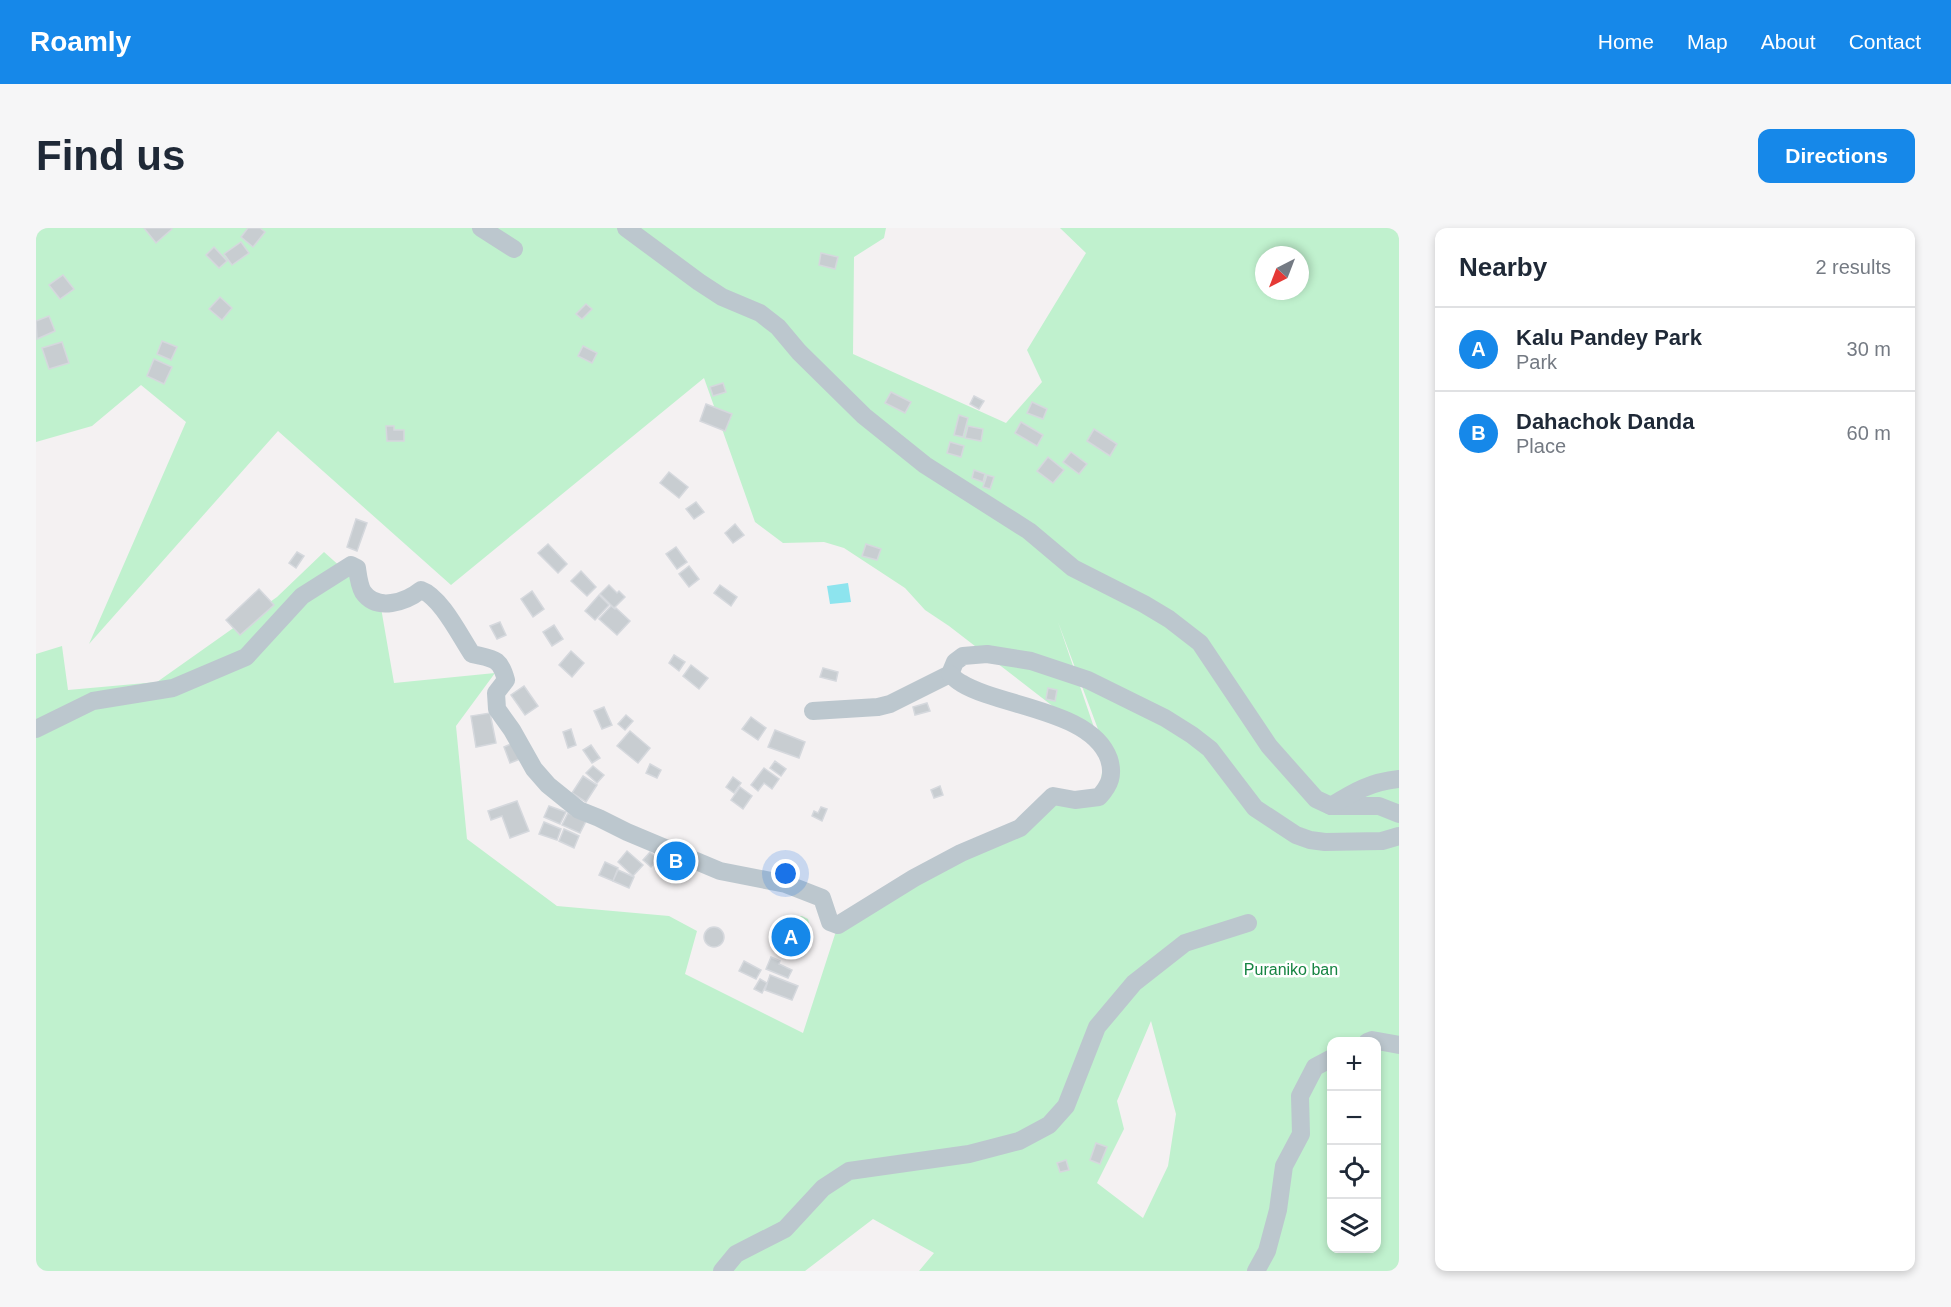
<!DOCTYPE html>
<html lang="en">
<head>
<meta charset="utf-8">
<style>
	body { margin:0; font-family:Helvetica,sans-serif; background:#f6f6f7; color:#1f2937 }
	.controls { position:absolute; right:18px; bottom:18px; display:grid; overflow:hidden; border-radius:12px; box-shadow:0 3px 9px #0003 }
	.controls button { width:54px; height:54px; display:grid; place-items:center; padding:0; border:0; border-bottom:2px solid #e0e1e3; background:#fff; color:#1f2937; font:30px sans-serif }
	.compass { position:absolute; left:1219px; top:18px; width:54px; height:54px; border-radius:50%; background:#fff; box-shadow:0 3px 9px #0003; rotate:222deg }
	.you { position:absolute; left:750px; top:646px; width:21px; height:21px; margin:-15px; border:4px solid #fff; border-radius:50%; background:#1a73e8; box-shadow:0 0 0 9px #1a73e833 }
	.badge { display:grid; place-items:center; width:39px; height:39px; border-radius:50%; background:#1688e9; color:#fff; font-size:20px; font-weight:700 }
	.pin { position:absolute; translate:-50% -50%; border:3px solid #fff; box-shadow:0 2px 6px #0006 }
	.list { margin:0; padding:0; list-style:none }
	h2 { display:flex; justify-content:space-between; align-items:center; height:78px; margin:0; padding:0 24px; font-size:26px }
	h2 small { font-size:20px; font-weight:400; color:#747a83 }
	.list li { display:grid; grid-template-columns:39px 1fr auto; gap:18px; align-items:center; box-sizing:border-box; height:84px; padding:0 24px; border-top:2px solid #e0e1e3 }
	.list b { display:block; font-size:22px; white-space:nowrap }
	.list p { margin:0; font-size:20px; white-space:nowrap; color:#747a83 }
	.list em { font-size:20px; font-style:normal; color:#747a83 }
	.icon { flex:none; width:33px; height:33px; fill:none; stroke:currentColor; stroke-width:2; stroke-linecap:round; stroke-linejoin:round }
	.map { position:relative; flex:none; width:1363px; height:1043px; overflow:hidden; border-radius:12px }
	header { display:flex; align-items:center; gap:36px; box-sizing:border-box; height:84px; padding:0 30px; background:#1688e9; color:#fff }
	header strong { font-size:28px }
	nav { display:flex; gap:33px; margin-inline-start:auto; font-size:21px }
	.intro { display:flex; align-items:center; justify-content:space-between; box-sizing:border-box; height:144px; padding:0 36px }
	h1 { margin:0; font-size:42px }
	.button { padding:15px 27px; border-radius:12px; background:#1688e9; color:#fff; font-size:21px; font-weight:700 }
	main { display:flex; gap:36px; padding:0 36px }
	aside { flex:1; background:#fff; border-radius:12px; box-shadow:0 3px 9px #0003 }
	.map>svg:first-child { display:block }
</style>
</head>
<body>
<header>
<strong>Roamly</strong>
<nav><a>Home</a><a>Map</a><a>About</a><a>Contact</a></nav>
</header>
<div class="intro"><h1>Find us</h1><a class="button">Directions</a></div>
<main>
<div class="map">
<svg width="1363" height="1043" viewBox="0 0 1363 1043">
	<rect width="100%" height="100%" fill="#f4f1f2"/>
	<g fill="#c0f1ce" fill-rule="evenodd">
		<path d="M0 0H850L848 10 818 29 817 126 970 195 1006 154 991 122 1050 25 1024 0H1363V1043H883L898 1025 837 991 769 1043H0V426L26 418 32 462 121 454 241 369 288 324 344 374 358 455 459 445 420 498 431 611 521 678 633 688 661 703 649 746 767 805 802 697 984 600 1017 568 1063 569 1069 520 1022 394 1063 514 913 398 889 382 869 360 808 320 788 314 747 315 719 294 668 150 415 357 242 203 53 416 150 194 105 157 56 198 0 214ZM1228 27H1264V63H1228ZM1115 793 1140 886 1132 938 1107 990 1061 955 1088 901 1081 873ZM1296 814H1340V1020H1296Z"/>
		<path d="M766 688 772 691C780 717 762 740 737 721L736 705C745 693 750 689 766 688Z"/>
	</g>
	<polygon fill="#8de4ee" points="812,355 815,374 794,376 791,358"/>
	<g fill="#c8cdd1" stroke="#d5d8dd" stroke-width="1.5">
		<polygon points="108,0 135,0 136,1 120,15"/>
		<polygon points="212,0 224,0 229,4 217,19 205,9"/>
		<polygon points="205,14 213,25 196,37 188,26"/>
		<polygon points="178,19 191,33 183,40 170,27"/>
		<polygon points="785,25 802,29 799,41 783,37"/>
		<polygon points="27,47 38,61 24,71 13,57"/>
		<polygon points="184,69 196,80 186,92 173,81"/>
		<polygon points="550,76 556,81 546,91 540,86"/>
		<polygon points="13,88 19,103 1,111 0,93"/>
		<polygon points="126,113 141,119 135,132 121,126"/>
		<polygon points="26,114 33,135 13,141 6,120"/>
		<polygon points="547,118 561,125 556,135 542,128"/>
		<polygon points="118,131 136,139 128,156 111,148"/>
		<polygon points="687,155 690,164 677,168 674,159"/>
		<polygon points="855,164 875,174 869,185 849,175"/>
		<polygon points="938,168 948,173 943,181 934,176"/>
		<polygon points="996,174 1011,181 1007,191 991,185"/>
		<polygon points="670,176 696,186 689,203 664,193"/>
		<polygon points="923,187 932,190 927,209 918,207"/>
		<polygon points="985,194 1007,207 1001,218 979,205"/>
		<polygon points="350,198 358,198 358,202 368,202 368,213 351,213"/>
		<polygon points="932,198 947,201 945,213 929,210"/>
		<polygon points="1058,201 1081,216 1074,228 1051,213"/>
		<polygon points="914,214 928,218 925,229 911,225"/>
		<polygon points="1035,224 1051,236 1043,246 1027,234"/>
		<polygon points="1012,229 1028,242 1017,255 1001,243"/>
		<polygon points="938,242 949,246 947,254 936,250"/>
		<polygon points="633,244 652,259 643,270 624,255"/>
		<polygon points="951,247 958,249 954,261 947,259"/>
		<polygon points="660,274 668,284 658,291 650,281"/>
		<polygon points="320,291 331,295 321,323 311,319"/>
		<polygon points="699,296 708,307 697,315 689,305"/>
		<polygon points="512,316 531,336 522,345 502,325"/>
		<polygon points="830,316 845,321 841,332 826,328"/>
		<polygon points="640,319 651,334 641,341 630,326"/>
		<polygon points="261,324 268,328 260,340 253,335"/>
		<polygon points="653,338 663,351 653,359 643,346"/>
		<polygon points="545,343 560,359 551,368 535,353"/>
		<polygon points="573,357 581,365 583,363 589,369 578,380 564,366"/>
		<polygon points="684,357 701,369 695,378 678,365"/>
		<polygon points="223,361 238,377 204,407 190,392"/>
		<polygon points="496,363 508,381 497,389 485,371"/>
		<polygon points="563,367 573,377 559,392 549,383"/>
		<polygon points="575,378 579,381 580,380 594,393 581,407 563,391"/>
		<polygon points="464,394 470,407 461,411 454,398"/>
		<polygon points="518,397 527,411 516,418 507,404"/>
		<polygon points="535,423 548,435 536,449 523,437"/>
		<polygon points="638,427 649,434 643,443 633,435"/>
		<polygon points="655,437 672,450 663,461 647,448"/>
		<polygon points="787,440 802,444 800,453 784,449"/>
		<polygon points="488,458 502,478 489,487 475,467"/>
		<polygon points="1012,460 1021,462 1019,473 1010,471"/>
		<polygon points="891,475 894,483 879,487 877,479"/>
		<polygon points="568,479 576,497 566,501 558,483"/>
		<polygon points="454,485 460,515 440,519 435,488"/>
		<polygon points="590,487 597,493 589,502 582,496"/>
		<polygon points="715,489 730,500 722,512 706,501"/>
		<polygon points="535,501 540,517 532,520 527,504"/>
		<polygon points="739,502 769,514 763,530 732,519"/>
		<polygon points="594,503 614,520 602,535 581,518"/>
		<polygon points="477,515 484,531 474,535 468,519"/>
		<polygon points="555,517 564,530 556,535 547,522"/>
		<polygon points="739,533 750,541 745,548 734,540"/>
		<polygon points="614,536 625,542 621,550 610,545"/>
		<polygon points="557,538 568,547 561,555 550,545"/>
		<polygon points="728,540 743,551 736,561 728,555 722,563 715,557"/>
		<polygon points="547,548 561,557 550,574 536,565"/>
		<polygon points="697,549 705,555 698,565 690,559"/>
		<polygon points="904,558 907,567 898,570 895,562"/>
		<polygon points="704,559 716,568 707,581 695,572"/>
		<polygon points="481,573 493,603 474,610 466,588 455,592 452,583"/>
		<polygon points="513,578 530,584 524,596 508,589"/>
		<polygon points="785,579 791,581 786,593 776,588 778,583 782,585"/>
		<polygon points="532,585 550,593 544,605 526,597"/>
		<polygon points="508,594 525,601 521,612 503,606"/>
		<polygon points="528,601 543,608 538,620 523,613"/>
		<polygon points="591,623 607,637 597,648 582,634"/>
		<polygon points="614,624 622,631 615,639 607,632"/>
		<polygon points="569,634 582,640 577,653 563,647"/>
		<polygon points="582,642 598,649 593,660 577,653"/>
		<circle cx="678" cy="709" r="10"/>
		<polygon points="735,729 744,733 743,736 756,742 752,750 730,741"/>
		<polygon points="708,733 725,742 720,751 703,743"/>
		<polygon points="734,747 762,758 756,772 729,762"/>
		<polygon points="724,751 731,755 726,765 718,761"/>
		<polygon points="1060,915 1071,919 1064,936 1054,932"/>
		<polygon points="1030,932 1033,942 1024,944 1021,935"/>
	</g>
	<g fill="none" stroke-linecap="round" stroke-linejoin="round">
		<g stroke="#bcc7ce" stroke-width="18">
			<polyline points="445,0 478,21"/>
			<polyline points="590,0 663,54 686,69 724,85 742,99 763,124 828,188 889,237 993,303 1037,340 1108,376 1133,391 1164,415 1233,518 1280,571 1295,578 1343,578 1363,586"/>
			<polyline points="777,483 842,479 854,476 914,446 919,434 927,428 951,426 995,433 1052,452 1129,490 1156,507 1174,521 1219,580 1260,607 1274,612 1289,614 1346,613 1363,608"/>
			<path d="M0 501 57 473 137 460 210 429 266 368 315 337 321 340C322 347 323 357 327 364 341 384 370 374 385 362 405 369 424 408 436 426 457 431 464 429 470 452L460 465 461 481 476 502 498 541 512 557 543 582 563 590 591 604 684 643 750 656 786 670 794 694 802 697 878 650 925 625 984 600 1017 568 1039 572 1063 569C1074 557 1078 547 1073 531 1056 482 964 479 925 455 921 453 917 449 914 446"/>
			<path d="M1295 578C1319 563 1335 554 1363 551"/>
			<polyline points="1331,814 1336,812 1363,817"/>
			<polyline points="686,1043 700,1026 749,1001 787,960 813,943 933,926 983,913 1013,897 1030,878 1061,799 1098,755 1149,715 1212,695"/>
			<polyline points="1220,1043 1231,1023 1242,982 1248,938 1265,906 1264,868 1279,839 1296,830"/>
		</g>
	</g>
	<g text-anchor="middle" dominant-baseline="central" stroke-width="5" stroke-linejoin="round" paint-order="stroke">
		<g font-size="16" fill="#168442" stroke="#fff">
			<text x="1255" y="741">Puraniko ban</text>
		</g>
	</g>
</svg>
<div class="controls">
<button>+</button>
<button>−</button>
<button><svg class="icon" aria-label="locate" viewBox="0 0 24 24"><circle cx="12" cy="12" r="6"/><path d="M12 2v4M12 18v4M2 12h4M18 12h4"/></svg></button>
<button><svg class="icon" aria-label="layers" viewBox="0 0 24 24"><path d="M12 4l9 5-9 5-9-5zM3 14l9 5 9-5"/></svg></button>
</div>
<svg class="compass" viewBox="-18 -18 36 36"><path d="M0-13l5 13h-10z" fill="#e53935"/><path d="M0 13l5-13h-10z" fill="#747a83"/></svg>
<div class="you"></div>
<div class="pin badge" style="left:755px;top:709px">A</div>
<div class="pin badge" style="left:640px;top:633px">B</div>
</div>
<aside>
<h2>Nearby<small>2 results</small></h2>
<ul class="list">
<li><span class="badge">A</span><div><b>Kalu Pandey Park</b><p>Park</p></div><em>30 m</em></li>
<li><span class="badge">B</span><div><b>Dahachok Danda</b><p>Place</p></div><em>60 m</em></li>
</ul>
</aside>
</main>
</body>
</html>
